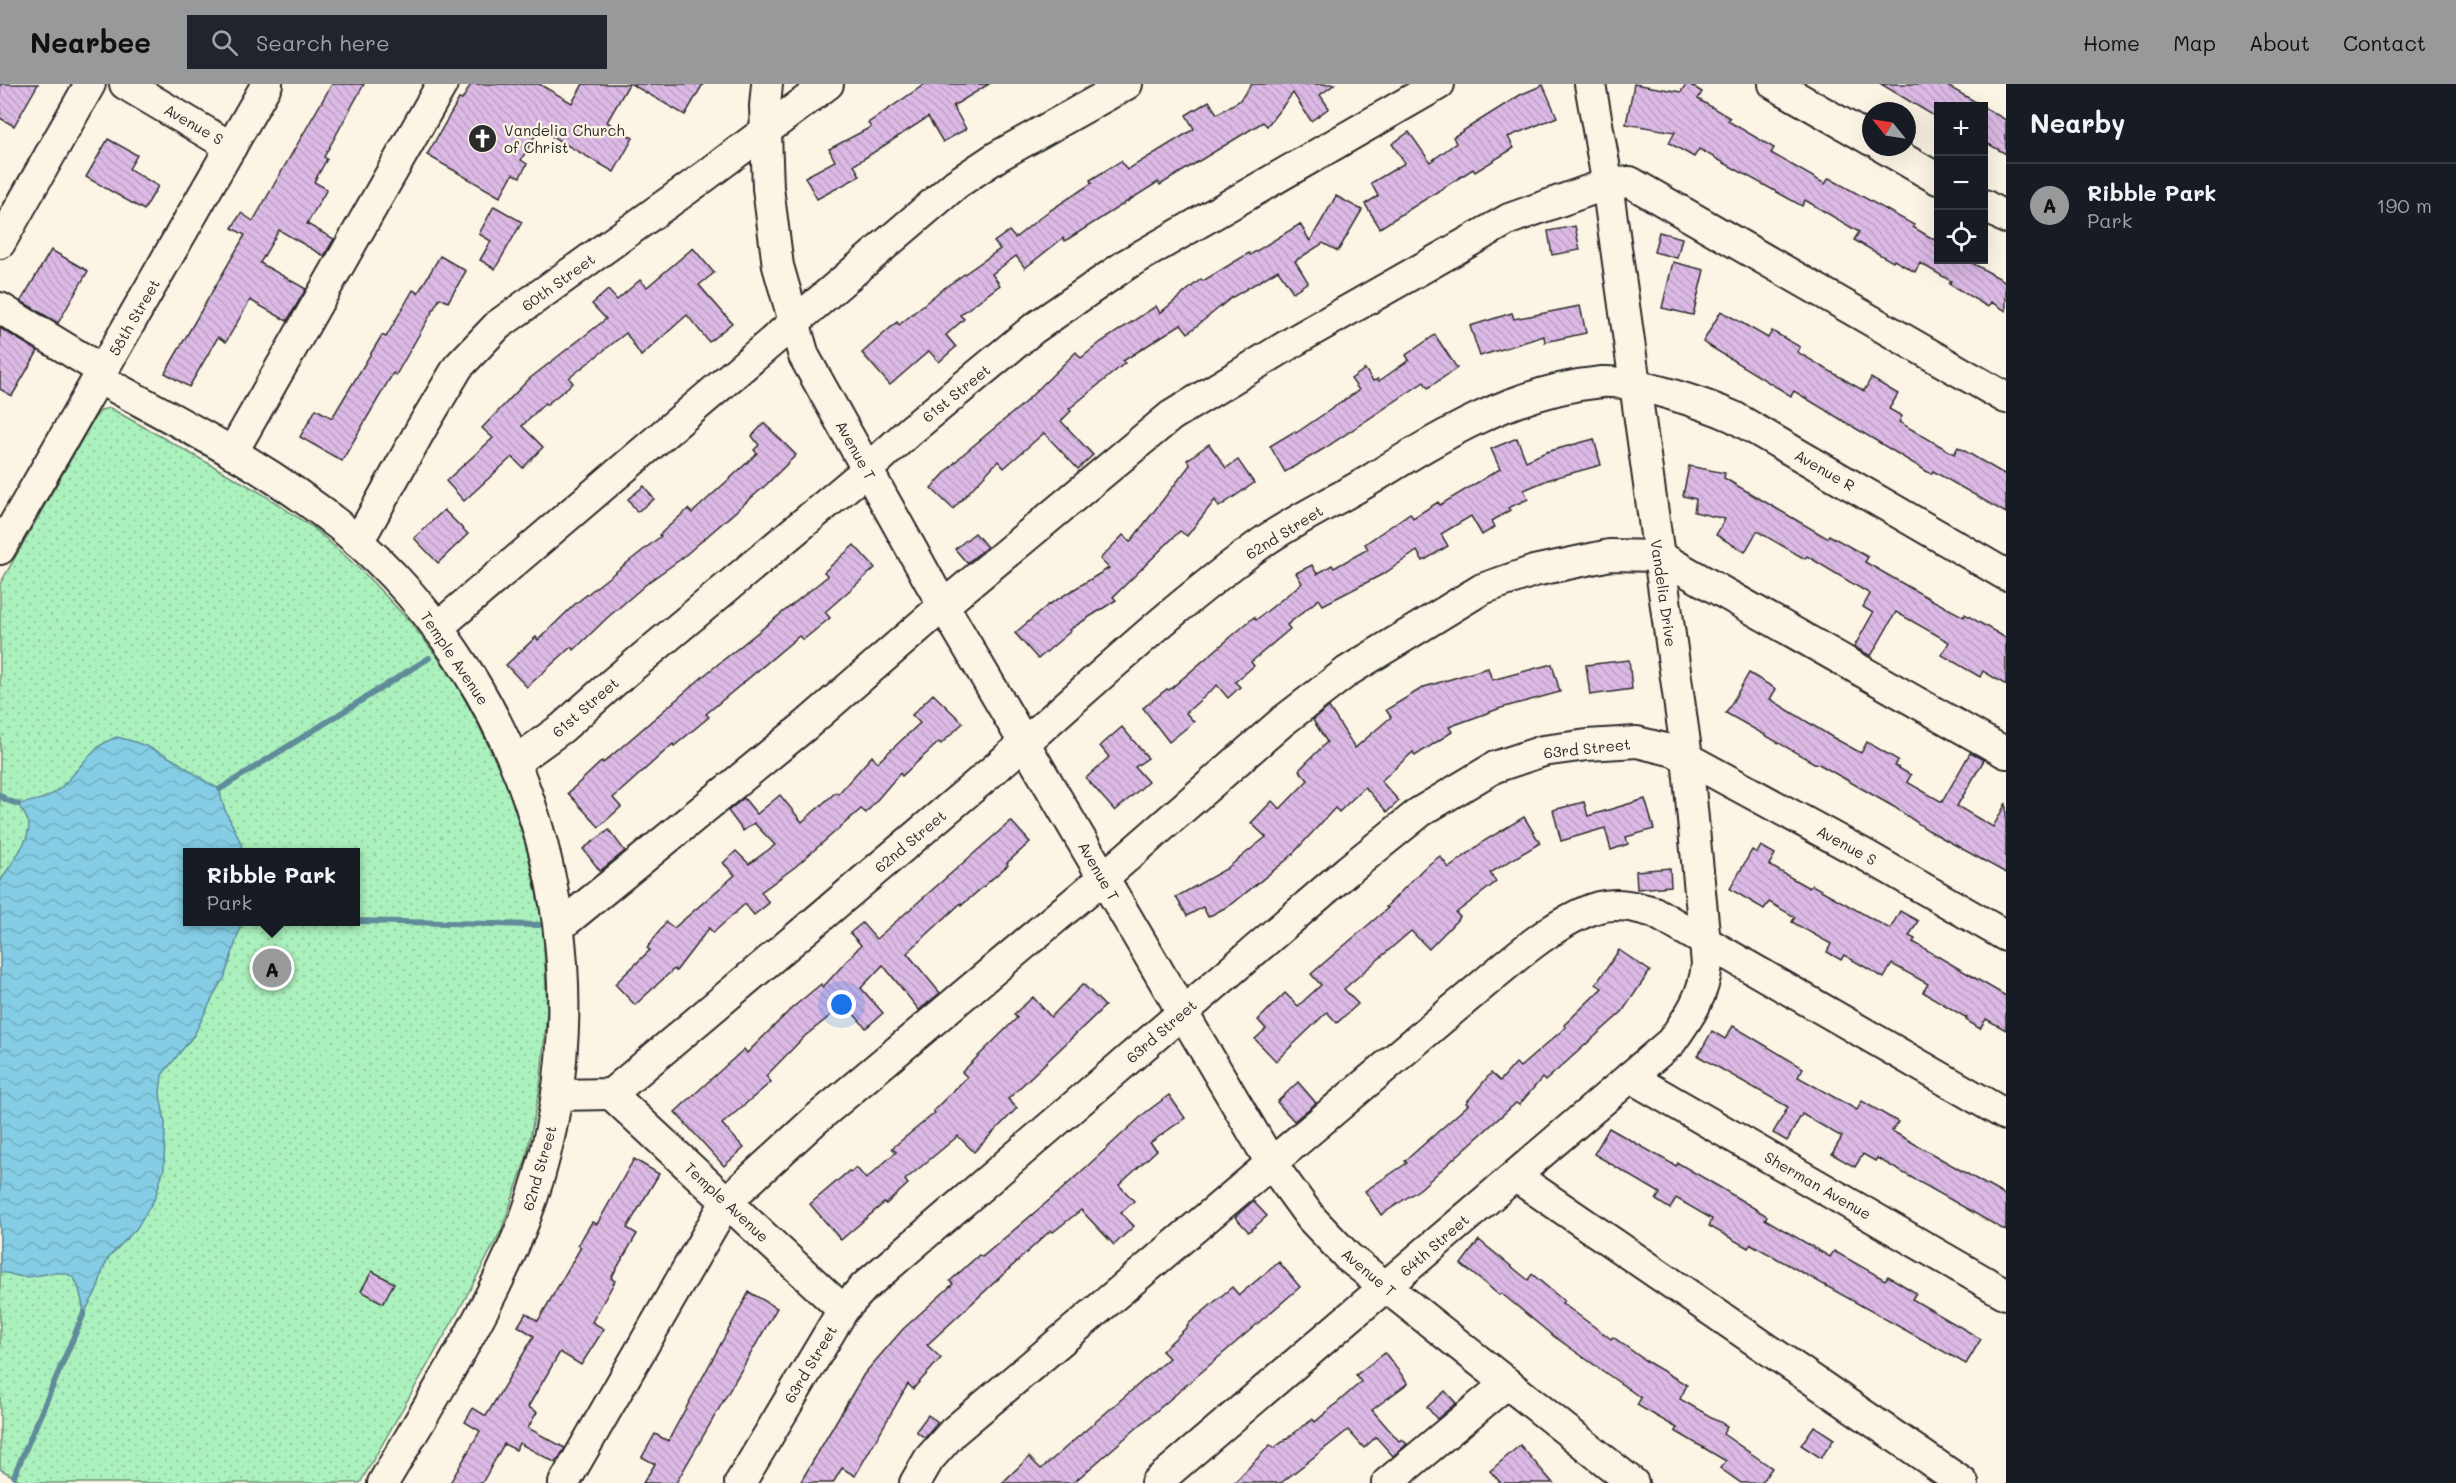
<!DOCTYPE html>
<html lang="en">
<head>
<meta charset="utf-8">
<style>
	body { margin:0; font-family:Mali,sans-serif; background:#20242c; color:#f1f3f6 }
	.controls { position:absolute; right:18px; top:18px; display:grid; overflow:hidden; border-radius:0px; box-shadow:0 6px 24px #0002 }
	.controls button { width:54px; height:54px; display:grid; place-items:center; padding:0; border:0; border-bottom:2px solid #363941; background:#171b24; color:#f1f3f6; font:30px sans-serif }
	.compass { position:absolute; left:1862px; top:18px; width:54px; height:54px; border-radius:50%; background:#171b24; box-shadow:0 6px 24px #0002; rotate:300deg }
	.you { position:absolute; left:842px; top:921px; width:21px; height:21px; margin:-15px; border:4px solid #fff; border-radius:50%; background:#1a73e8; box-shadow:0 0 0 9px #1a73e833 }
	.badge { display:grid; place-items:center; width:39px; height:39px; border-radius:50%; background:#98999b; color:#111; font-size:20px; font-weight:700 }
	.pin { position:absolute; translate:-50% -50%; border:3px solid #fff; box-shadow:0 2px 6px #0006 }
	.popup { position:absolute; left:183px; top:764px; width:177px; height:78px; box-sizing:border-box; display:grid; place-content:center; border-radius:0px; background:#171b24; filter:drop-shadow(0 2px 4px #0005); font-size:20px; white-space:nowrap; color:#9ea1a6 }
	.popup b { font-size:22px; color:#f1f3f6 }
	.popup::after { content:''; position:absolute; left:50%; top:100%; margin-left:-12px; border:12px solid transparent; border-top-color:#171b24 }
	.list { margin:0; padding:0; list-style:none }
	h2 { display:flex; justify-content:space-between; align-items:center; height:78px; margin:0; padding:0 24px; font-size:26px }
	h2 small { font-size:20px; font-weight:400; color:#9ea1a6 }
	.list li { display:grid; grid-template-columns:39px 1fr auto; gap:18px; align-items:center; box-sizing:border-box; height:84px; padding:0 24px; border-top:2px solid #363941 }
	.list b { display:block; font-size:22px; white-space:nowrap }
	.list p { margin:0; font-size:20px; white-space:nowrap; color:#9ea1a6 }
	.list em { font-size:20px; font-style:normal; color:#9ea1a6 }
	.icon { flex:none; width:33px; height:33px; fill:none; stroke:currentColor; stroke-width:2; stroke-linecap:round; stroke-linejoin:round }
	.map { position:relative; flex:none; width:2006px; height:1399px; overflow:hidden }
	header { display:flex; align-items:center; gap:36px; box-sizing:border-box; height:84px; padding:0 30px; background:#98999b; color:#111 }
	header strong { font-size:28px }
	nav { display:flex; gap:33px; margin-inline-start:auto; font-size:21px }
	.search { width:420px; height:54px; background:#20242c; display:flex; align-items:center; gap:15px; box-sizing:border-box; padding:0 21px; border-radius:0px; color:#9ea1a6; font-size:22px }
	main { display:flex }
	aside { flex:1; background:#171b24 }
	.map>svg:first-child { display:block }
</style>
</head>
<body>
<header>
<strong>Nearbee</strong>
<div class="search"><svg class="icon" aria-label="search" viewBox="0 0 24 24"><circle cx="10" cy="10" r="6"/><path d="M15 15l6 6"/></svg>Search here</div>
<nav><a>Home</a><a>Map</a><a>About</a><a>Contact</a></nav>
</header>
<main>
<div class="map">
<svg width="2006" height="1399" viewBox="0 0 2006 1399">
	<defs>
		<pattern id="park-dots" width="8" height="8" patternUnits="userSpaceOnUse" patternTransform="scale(1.5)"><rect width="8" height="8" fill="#abf1bd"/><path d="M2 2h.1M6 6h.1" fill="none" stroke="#93cfa3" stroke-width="1.8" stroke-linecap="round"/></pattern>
		<pattern id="water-waves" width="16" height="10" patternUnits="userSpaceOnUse" patternTransform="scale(1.5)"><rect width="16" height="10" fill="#84cde4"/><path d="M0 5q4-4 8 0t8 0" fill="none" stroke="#72b0c4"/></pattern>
		<pattern id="building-back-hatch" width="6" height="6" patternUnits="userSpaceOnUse" patternTransform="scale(1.5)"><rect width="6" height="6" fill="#dcbae5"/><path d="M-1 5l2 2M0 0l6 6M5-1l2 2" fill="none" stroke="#bda0c5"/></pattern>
	</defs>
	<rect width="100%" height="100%" fill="#fcf5e5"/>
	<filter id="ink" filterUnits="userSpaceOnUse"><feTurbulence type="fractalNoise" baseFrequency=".0167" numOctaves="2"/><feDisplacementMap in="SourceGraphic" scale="12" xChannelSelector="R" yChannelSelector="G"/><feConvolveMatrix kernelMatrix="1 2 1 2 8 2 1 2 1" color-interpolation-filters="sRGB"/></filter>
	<g filter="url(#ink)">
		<path fill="url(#park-dots)" stroke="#6b8e74" stroke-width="1.5" fill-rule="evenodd" d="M110 324 261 409 315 445 365 490 412 540 452 592 479 642 508 704 528 770 543 841 547 927 540 1003 526 1075 501 1147 458 1228 360 1399H24L0 1385V500L94 335 101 326ZM188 768H356V838H188Z"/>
		<path fill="url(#water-waves)" stroke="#608c9a" stroke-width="1.5" d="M117 653C139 658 160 667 179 679 193 688 205 699 220 705 221 729 239 745 243 768H188V838H242L224 895 219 901 194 951 162 991 160 1010 165 1039 164 1084 155 1114 137 1144 109 1173 104 1183 97 1206 84 1229C82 1219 81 1206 75 1196 65 1181 38 1194 24 1193 16 1192 8 1189 0 1188V798C8 783 34 753 28 737 26 731 21 726 18 720 32 718 47 715 58 706 80 688 89 662 117 653Z"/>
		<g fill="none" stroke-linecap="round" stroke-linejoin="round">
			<g stroke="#608c9a" stroke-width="6">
				<polyline points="220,705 429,574"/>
				<polyline points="0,711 6,716 18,720"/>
				<polyline points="356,837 539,841"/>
				<polyline points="14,1392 84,1229"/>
			</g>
		</g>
		<g fill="url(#building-back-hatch)" stroke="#2b2b2b" stroke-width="1.5">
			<polygon points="0,0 38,0 14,42 0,34"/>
			<polygon points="332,0 364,0 324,73 327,75 314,98 327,105 307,140 334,155 324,172 279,146 260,179 306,205 287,237 250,216 226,258 218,253 189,303 165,289 245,151 232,144 241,129 253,137"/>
			<polygon points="471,0 539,0 572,19 583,0 629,0 607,38 633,54 614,88 539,45 521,76 527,80 520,93 513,90 500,113 427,71 459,15 462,16"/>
			<polygon points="631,0 703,0 685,31"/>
			<polygon points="925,0 989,0 953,22 966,45 943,58 928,33 854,81 860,92 817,115 805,93 835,77 829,65 871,43 868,39"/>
			<polygon points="1252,0 1335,0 1320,11 1329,24 1311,37 1293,9 1267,42 1263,38 1160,101 1158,98 1065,157 1063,154 1025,184 1016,172 992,190 1000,201 960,231 964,235 946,251 956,263 939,278 929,267 890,301 862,269 897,238 899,241 940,207 1000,165 994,158 1009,147 1015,154 1046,129 1092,99 1090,96 1121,77 1127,86 1194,45 1186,31 1209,17 1217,30 1239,17"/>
			<polygon points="1634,0 1681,8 1686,0 1689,0 1702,8 1698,15 1730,34 1728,37 1774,64 1771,69 1825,100 1829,94 1914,141 1913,143 1938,158 1938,176 1967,176 2006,198 2006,227 1991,218 1988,223 1949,200 1951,197 1920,179 1915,188 1894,176 1893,178 1854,156 1859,148 1805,116 1802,122 1699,65 1694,73 1669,59 1675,48 1626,40"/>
			<polygon points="1881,0 1944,0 1983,22 1938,22 1934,32"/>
			<polygon points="1543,1 1557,33 1508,53 1514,64 1475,88 1473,85 1380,144 1365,120 1378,112 1371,99 1405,79 1392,60 1409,48 1430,78 1456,59 1453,53 1520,11"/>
			<polygon points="1983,23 2006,36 2006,70 1983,57"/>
			<polygon points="108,55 137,71 129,85 158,102 144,126 86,93"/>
			<polygon points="1336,112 1362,126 1338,167 1323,159 1295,177 1308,198 1293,208 1278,186 1231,214 1188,249 1181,240 1123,277 1125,279 1069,325 1071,327 1061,337 1093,371 1078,385 1044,349 1004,384 998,377 953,425 931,404 961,372 1022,321 1076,268 1081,274 1101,258 1156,222 1160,229 1201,195 1203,197 1249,169 1250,171 1300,140 1310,157"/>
			<polygon points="494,122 522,138 495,185 480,176 491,157 479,150"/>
			<polygon points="1575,142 1580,166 1552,171 1548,147"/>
			<polygon points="1659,148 1682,154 1677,174 1654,168"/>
			<polygon points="693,164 714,189 699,201 732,239 709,258 687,231 641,272 626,249 569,294 573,299 546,321 545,319 522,342 543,363 523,384 512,373 464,417 446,397 493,354 482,344 529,295 606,235 592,220 608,206 617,216 640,196 647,203"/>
			<polygon points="51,166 88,187 58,239 21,217"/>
			<polygon points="440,172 466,187 448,218 440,214 396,291 393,289 342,377 300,353 316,325 332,334 382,251 386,253 413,206 418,209"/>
			<polygon points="1673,178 1704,186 1693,231 1662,224"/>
			<polygon points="1580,222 1586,249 1545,258 1544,252 1480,272 1470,242 1512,229 1514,235"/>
			<polygon points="1721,227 1768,254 1772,247 1800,263 1797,268 1864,307 1871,294 1898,310 1889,325 1902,332 1899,338 1954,370 1958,363 2006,391 2006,429 1933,387 1931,390 1794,307 1791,312 1703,258"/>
			<polygon points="0,244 38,267 12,312 0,305"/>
			<polygon points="1435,251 1457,284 1428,304 1424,298 1325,364 1285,388 1270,362 1295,347 1296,349 1359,306 1351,295 1365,285 1373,297 1378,295 1379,297 1409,276 1406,271"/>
			<polygon points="764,339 796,371 766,401 681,475 650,497 607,534 574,566 571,563 527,603 506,581 536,553 538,556 575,520 661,452 659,451 688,425 692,429 737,388 757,369 754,366 759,361 752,352"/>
			<polygon points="1517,354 1526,377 1546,368 1594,355 1601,381 1550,395 1524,406 1528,415 1508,424 1510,426 1492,437 1495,443 1482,451 1471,432 1441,450 1448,462 1423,477 1417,467 1385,489 1323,521 1319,515 1287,541 1290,545 1251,578 1254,582 1235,598 1240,603 1228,614 1217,601 1186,629 1194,638 1169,658 1143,624 1167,605 1169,606 1254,533 1256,536 1302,499 1296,489 1312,481 1317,490 1332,481 1334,484 1368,465 1365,460 1410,429 1413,434 1438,418 1440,421 1500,385 1491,365"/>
			<polygon points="1209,360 1226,384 1238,376 1254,399 1219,423 1215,416 1187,452 1180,447 1113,513 1116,516 1069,546 1071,547 1038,575 1015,549 1048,521 1109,484 1100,475 1123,451 1130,458 1190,381 1187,376"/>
			<polygon points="1689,382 1725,389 1724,394 1772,422 1827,454 1829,451 1868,473 1865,478 1921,510 1964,533 1965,530 2006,554 2006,601 1983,587 1980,593 1942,571 1949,558 1896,528 1871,572 1854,563 1873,529 1863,523 1870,510 1807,472 1805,475 1757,447 1745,468 1716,451 1725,435 1694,428 1696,415 1683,412"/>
			<polygon points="644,402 654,415 637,428 628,415"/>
			<polygon points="444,426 468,450 438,479 414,454"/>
			<polygon points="975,449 987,463 967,479 955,465"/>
			<polygon points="854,461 875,484 825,528 830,534 803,556 799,552 706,630 709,633 674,662 673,660 613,714 621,723 599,743 568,709 602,677 603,679 707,589 828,492 824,488"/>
			<polygon points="1629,576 1632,605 1590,611 1586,581"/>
			<polygon points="1552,580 1560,608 1501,624 1449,643 1452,648 1415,672 1413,668 1381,697 1399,717 1387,728 1365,703 1339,728 1335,724 1289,774 1232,820 1208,833 1203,823 1187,832 1176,813 1226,785 1266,753 1251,739 1272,717 1280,725 1308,696 1299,686 1327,658 1313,636 1329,623 1355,664 1391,633 1386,626 1424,603 1488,584 1492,596"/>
			<polygon points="1749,589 1776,605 1770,615 1832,653 1861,669 1867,658 1898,676 1895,682 1911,691 1907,698 1942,718 1970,669 1984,676 1957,722 1993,743 2006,719 2006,789 1928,746 1894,723 1817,679 1816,680 1726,629"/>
			<polygon points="933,610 963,639 941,660 939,658 902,692 900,689 866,729 861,725 795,783 761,808 769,819 754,831 745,820 713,849 709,844 676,887 674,885 635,921 615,900 650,866 647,864 666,838 674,844 735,791 723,779 736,767 749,780 775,761 754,739 743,747 728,727 744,714 757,730 780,711 802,738 836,708 838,710 872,672 878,678 920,639 912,631"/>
			<polygon points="1122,643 1148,674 1135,683 1148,698 1115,727 1086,694 1109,673 1100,662"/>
			<polygon points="1645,715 1654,745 1626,753 1628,760 1611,766 1605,744 1561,757 1553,726 1584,718 1588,732"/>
			<polygon points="1524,733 1540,759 1490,789 1496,798 1456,829 1460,833 1429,865 1411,847 1344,905 1358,920 1337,939 1327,928 1276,977 1255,955 1266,945 1258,936 1285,909 1298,922 1321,901 1311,890 1388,824 1386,823 1424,784 1440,772 1449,784 1484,757"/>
			<polygon points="1011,737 1030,758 1007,779 1008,781 962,821 961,819 907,869 940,909 919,926 883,881 861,904 883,929 866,944 845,920 805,952 766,992 771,998 722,1040 744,1064 724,1082 675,1028 744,965 747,969 792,924 821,900 823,903 861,861 850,849 862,839 876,855"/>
			<polygon points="609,746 625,767 600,787 583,765"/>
			<polygon points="1761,762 1775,770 1769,781 1809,804 1812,801 1890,845 1900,827 1918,837 1909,852 1915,855 1913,858 2006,912 2006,946 1986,935 1980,945 1966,936 1967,934 1923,908 1928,900 1892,880 1884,894 1844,871 1841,876 1827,868 1831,860 1792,838 1795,833 1769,818 1764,825 1730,805 1752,766 1757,769"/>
			<polygon points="1670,784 1671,802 1637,805 1636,787"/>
			<polygon points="1619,866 1650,887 1622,928 1545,997 1542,994 1519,1021 1516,1019 1420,1105 1381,1131 1365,1107 1407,1079 1405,1077 1468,1021 1466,1019 1491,989 1500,997 1516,979 1520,983 1566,943 1564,941 1602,904 1596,900"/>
			<polygon points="1083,900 1105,922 1008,1015 1017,1024 974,1068 958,1052 905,1096 908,1100 886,1120 884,1119 841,1156 810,1120 849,1087 851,1088 856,1083 866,1095 896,1068 892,1064 935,1029 933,1027 967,993 962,988 1017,934 1014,930 1033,913 1051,933"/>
			<polygon points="1733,942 1803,984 1798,993 1857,1026 1862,1017 1898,1038 1892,1047 2006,1112 2006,1147 1877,1074 1875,1077 1863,1070 1855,1083 1832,1070 1842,1053 1802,1030 1787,1057 1773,1049 1788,1023 1698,972 1712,947 1725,955"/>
			<polygon points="1298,998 1316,1019 1294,1037 1277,1018"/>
			<polygon points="1169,1011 1185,1034 1150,1059 1157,1066 1119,1101 1134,1117 1121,1129 1134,1142 1114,1161 1081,1126 1053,1148 1051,1146 927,1261 941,1274 913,1305 908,1300 855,1392 842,1384 833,1399 800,1399 864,1290 903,1245 953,1200 950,1197 979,1171 982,1173 1059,1108 1145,1029"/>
			<polygon points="1609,1044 1676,1082 1678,1079 1721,1104 1767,1132 1765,1135 1830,1173 1834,1167 1885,1196 1888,1192 1916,1209 1912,1215 1981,1255 1966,1280 1751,1160 1748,1164 1709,1142 1712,1135 1676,1114 1670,1125 1656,1116 1660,1109 1594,1070"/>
			<polygon points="634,1075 659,1090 627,1144 637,1150 611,1194 615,1197 592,1238 604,1245 581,1281 560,1268 528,1323 537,1328 528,1344 565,1364 556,1379 519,1359 516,1366 504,1360 482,1399 450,1399 480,1347 465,1338 473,1324 486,1332 534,1252 518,1242 526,1229 538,1237 581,1163 578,1161 592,1138 597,1140"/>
			<polygon points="1253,1117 1267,1132 1249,1148 1235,1133"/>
			<polygon points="1479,1156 1528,1196 1532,1190 1564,1217 1562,1219 1611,1255 1613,1253 1646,1277 1687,1301 1680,1315 1727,1342 1723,1350 1772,1384 1761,1399 1741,1399 1720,1384 1726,1377 1675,1347 1677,1344 1637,1321 1641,1314 1552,1251 1501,1209 1499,1211 1461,1180"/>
			<polygon points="1279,1178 1300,1203 1073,1399 1002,1399 1029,1373 1041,1385 1169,1274 1162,1267 1188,1242 1187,1241 1232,1203 1239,1211"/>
			<polygon points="372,1187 394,1199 383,1219 361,1207"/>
			<polygon points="749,1208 777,1224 676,1399 643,1399 655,1380 642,1373 655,1350 668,1357"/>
			<polygon points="1385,1269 1408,1299 1372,1326 1399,1357 1402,1355 1407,1360 1393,1372 1376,1353 1364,1364 1348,1346 1281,1399 1234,1399 1270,1361 1274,1364 1313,1335 1315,1338 1361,1298 1356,1291"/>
			<polygon points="1445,1307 1456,1319 1437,1335 1427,1323"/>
			<polygon points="928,1331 938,1338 925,1354 916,1347"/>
			<polygon points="1814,1342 1834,1355 1821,1374 1801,1361"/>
			<polygon points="1520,1361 1553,1399 1501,1399 1490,1387"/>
		</g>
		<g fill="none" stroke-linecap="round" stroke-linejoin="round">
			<defs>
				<g id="minor">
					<polyline points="125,0 231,63"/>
					<polyline points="767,0 765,22 768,104 778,182 804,272 932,502 1271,1079 1311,1134 1348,1173 1633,1399"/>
					<polyline points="1774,0 1871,56"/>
					<polyline points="1883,63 1938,95"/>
					<polyline points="1984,121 2006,134"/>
					<polyline points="0,159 90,0"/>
					<polyline points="0,224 103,287"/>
					<path d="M98 294C181 340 267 382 341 443 541 608 617 894 524 1137 488 1229 433 1314 383 1399"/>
					<polyline points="232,369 442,0"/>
					<polyline points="358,458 421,345 458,283 498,241 704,93 828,0"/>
					<polyline points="0,465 267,0"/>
					<polyline points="437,544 956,100 998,72 1127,0"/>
					<polyline points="515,678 562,644 615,597 867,386 911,346 1033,245 1127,180 1439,0"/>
					<polyline points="559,843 805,642 944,521 1171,332 1301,253 1509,135 1607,100 1630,98 2006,314"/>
					<polyline points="1630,993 2006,1210"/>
					<polyline points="611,1010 843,1226"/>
					<path d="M557 1011 611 1010C736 905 860 800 984 694 1077 615 1164 529 1263 458 1296 435 1335 417 1370 396 1442 351 1515 306 1602 298 1634 296 1705 320 1734 333L2006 491"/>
					<polyline points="1515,1092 1963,1399"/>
					<polyline points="564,1399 726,1118 814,1037 1103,794 1283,637 1348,587 1482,505 1534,487 1610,471 1659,472 2006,669"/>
					<polyline points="740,1399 843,1226 864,1203 1347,787 1420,728 1495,683 1543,667 1587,661 1637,658 1674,667 1867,772 2006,852"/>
					<path d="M915 1399 929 1375 953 1348 1456 923C1496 891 1552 836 1599 823 1618 818 1636 823 1654 828L2006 1031"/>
					<path d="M1156 1399 1671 958C1689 933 1704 912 1707 880L1687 673 1605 85 1590 0"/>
					<polyline points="1387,1399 1507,1299"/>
				</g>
			</defs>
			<use href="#minor" stroke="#2b2b2b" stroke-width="34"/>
			<use href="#minor" stroke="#fcf5e5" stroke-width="30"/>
		</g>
	</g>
	<defs>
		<symbol id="church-disc" viewBox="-11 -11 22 22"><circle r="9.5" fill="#2b2b2b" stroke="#fcf5e5"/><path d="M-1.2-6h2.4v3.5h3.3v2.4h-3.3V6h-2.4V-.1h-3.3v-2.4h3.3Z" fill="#fff"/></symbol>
	</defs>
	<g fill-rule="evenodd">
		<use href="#church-disc" x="466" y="38" width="33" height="33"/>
	</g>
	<g text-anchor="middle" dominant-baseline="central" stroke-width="4.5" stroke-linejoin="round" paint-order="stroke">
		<g font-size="15" fill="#2b2b2b" stroke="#fcf5e5">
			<text transform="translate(194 40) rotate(30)">Avenue S</text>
			<text transform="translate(558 198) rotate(-36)">60th Street</text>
			<text transform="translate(134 233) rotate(-60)">58th Street</text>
			<text transform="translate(956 309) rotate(-39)">61st Street</text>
			<text transform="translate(856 366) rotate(61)">Avenue T</text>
			<text transform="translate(1825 386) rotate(30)">Avenue R</text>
			<text transform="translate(1284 448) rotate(-32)">62nd Street</text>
			<text transform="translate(1664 509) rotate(82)">Vandelia Drive</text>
			<text transform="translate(455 574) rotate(56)">Temple Avenue</text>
			<text transform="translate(585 623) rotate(-41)">61st Street</text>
			<text transform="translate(1587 664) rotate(-6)">63rd Street</text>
			<text transform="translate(910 757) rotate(-40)">62nd Street</text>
			<text transform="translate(1847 761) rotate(29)">Avenue S</text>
			<text transform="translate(1099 787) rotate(60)">Avenue T</text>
			<text transform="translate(1161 947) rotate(-41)">63rd Street</text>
			<text transform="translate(539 1084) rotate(-74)">62nd Street</text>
			<text transform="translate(1818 1101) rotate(30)">Sherman Avenue</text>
			<text transform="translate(727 1118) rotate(43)">Temple Avenue</text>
			<text transform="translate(1434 1161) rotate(-41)">64th Street</text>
			<text transform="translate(1369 1188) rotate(40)">Avenue T</text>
			<text transform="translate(810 1280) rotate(-59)">63rd Street</text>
		</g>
		<g font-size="15" fill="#2b2b2b" stroke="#fcf5e5" text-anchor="start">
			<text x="504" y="46">Vandelia Church<tspan x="504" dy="17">of Christ</tspan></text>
		</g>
	</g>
</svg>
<div class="controls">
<button>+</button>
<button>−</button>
<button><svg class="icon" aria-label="locate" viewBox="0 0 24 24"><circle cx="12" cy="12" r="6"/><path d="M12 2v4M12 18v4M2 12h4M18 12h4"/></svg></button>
</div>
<svg class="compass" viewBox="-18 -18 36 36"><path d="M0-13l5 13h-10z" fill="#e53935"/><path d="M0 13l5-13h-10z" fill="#9ea1a6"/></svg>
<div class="you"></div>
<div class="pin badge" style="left:272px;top:884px">A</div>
<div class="popup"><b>Ribble Park</b>Park</div>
</div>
<aside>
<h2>Nearby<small></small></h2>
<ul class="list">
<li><span class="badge">A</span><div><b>Ribble Park</b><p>Park</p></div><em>190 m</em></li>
</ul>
</aside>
</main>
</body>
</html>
